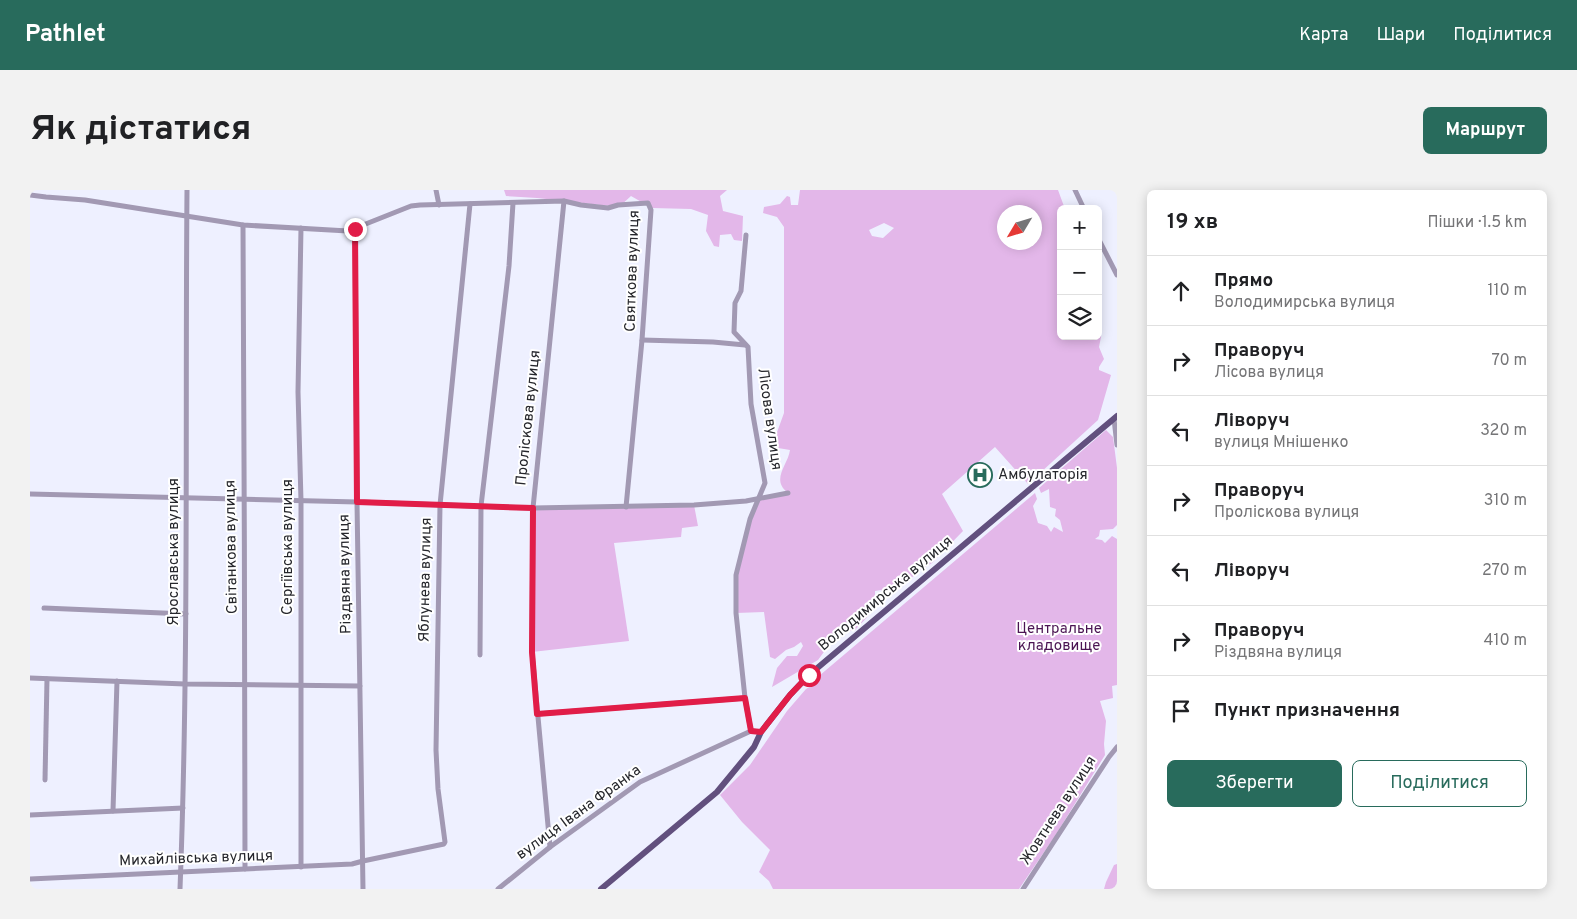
<!DOCTYPE html>
<html lang="uk">
<head>
<meta charset="utf-8">
<style>
	body { margin:0; font-family:Overpass,sans-serif; background:#f2f2f2; color:#202124 }
	.controls { position:absolute; right:15px; top:15px; display:grid; overflow:hidden; border-radius:8px; box-shadow:0 2px 12px #0003 }
	.controls button { width:45px; height:45px; display:grid; place-items:center; padding:0; border:0; border-bottom:1px solid #e0e0e0; background:#fff; color:#202124; font:25px sans-serif }
	.compass { position:absolute; left:967px; top:15px; width:45px; height:45px; border-radius:50%; background:#fff; box-shadow:0 2px 12px #0003; rotate:232deg }
	.stop { position:absolute; width:15px; height:15px; margin:-11px; border:4px solid #e11d48; border-radius:50%; background:#fff }
	.stop.end { background:#e11d48; border-color:#fff; box-shadow:0 1px 5px #0008 }
	.list { margin:0; padding:0; list-style:none }
	h2 { display:flex; justify-content:space-between; align-items:center; height:65px; margin:0; padding:0 20px; font-size:21px }
	h2 small { font-size:16px; font-weight:400; color:#757577 }
	.list li { display:grid; grid-template-columns:32px 1fr auto; gap:15px; align-items:center; box-sizing:border-box; height:70px; padding:0 20px; border-top:1px solid #e0e0e0 }
	.list b { display:block; font-size:19px; white-space:nowrap }
	.list p { margin:0; font-size:16px; white-space:nowrap; color:#757577 }
	.list em { font-size:16px; font-style:normal; color:#757577 }
	.actions { display:flex; gap:10px; padding:15px 20px }
	.actions a { flex:1; padding:11px 0; border:1px solid #286b5c; border-radius:8px; text-align:center; font-size:18px; color:#286b5c }
	.actions .main { background:#286b5c; color:#fff }
	.icon { flex:none; width:28px; height:28px; fill:none; stroke:currentColor; stroke-width:2; stroke-linecap:round; stroke-linejoin:round }
	.map { position:relative; flex:none; width:1087px; height:699px; overflow:hidden; border-radius:8px }
	header { display:flex; align-items:center; gap:30px; box-sizing:border-box; height:70px; padding:0 25px; background:#286b5c; color:#fff }
	header strong { font-size:24px }
	nav { display:flex; gap:28px; margin-inline-start:auto; font-size:18px }
	.intro { display:flex; align-items:center; justify-content:space-between; box-sizing:border-box; height:120px; padding:0 30px }
	h1 { margin:0; font-size:35px }
	.button { padding:12px 22px; border-radius:8px; background:#286b5c; color:#fff; font-size:18px; font-weight:700 }
	main { display:flex; gap:30px; padding:0 30px }
	aside { flex:1; background:#fff; border-radius:8px; box-shadow:0 2px 12px #0003 }
	.map>svg:first-child { display:block }
</style>
</head>
<body>
<header>
<strong>Pathlet</strong>
<nav><a>Карта</a><a>Шари</a><a>Поділитися</a></nav>
</header>
<div class="intro"><h1>Як дістатися</h1><a class="button">Маршрут</a></div>
<main>
<div class="map">
<svg width="1087" height="699" viewBox="0 0 1087 699">
	<rect width="100%" height="100%" fill="#eef0ff"/>
	<g fill="#e3b7e9" fill-rule="evenodd">
		<polygon points="474,0 697,0 690,6 693,21 713,26 712,51 704,50 701,44 690,45 689,57 684,56 676,41 678,25 661,19 622,18 601,6 589,17 507,8 476,6"/>
		<path d="M770 0H1028L1035 19H1031V146H1068V141L1070 142 1071 147 1069 157 1074 169 1069 177V180L1081 185 1068 230 998 294 965 257 912 304 933 341 902 373 888 381 884 386 866 396 863 400 854 404 851 400 845 401V419L825 440 807 444 788 470 742 497 747 478 757 466H767L773 456 771 452 764 457 756 460 745 469 740 467 734 422 706 423V385L727 310 757 302C741 289 758 275 760 260L748 258 746 245 754 223V37L747 27 733 23 734 17 750 14 757 6 760 7 761 15H768ZM974 22H1004V52H974ZM854 33 864 38 853 48 842 46 839 40Z"/>
		<polygon points="1076,240 1083,247 1087,278 1087,335 1083,339 1070,340 1069,346 1065,349 1072,350 1075,353 1082,346 1087,349 1087,495 1082,496 1083,508 1070,511 1076,531 1074,554 1075,565 1025,646 989,699 743,699 739,691 729,682 740,660 712,632 690,605 720,575 757,521 776,499 786,493 789,486 1005,303 1007,309 1003,316 1008,333 1017,336 1021,342 1024,337 1033,342 1030,330 1025,326 1026,319 1020,317 1019,299 1011,303 1009,298"/>
		<polygon points="664,315 668,336 652,338 651,347 584,353 599,451 502,462 503,318"/>
		<polygon points="1087,674 1087,699 1074,699 1076,692 1084,675"/>
	</g>
	<g fill="none" stroke-linecap="round" stroke-linejoin="round">
		<g stroke="#a299b3" stroke-width="5">
			<polyline points="406,0 409,15"/>
			<polyline points="1045,0 1054,19"/>
			<polyline points="0,5 16,7 55,10 213,35 318,41 381,16 390,15 534,11 551,15 578,18 588,15 618,13 621,20 612,150 596,317"/>
			<path d="M213 35C213 250 216 464 215 679"/>
			<polyline points="325,39 327,312 333,699"/>
			<polyline points="716,45 711,101 705,113 704,142 718,157 721,214 735,293 720,329 706,385 706,423 715,508 721,541"/>
			<polyline points="1068,48 1087,85"/>
			<polyline points="612,150 683,152 715,155"/>
			<polyline points="1084,229 1087,255"/>
			<polyline points="0,304 327,312 503,318 664,315 716,311 758,303"/>
			<polyline points="14,418 156,424"/>
			<polyline points="450,465 451,316 479,76 483,13"/>
			<polyline points="0,488 155,494 330,496"/>
			<polyline points="507,524 715,508"/>
			<polyline points="15,590 17,489"/>
			<polyline points="83,621 87,491"/>
			<polyline points="0,625 153,618"/>
			<polyline points="520,657 502,462 503,318 534,11"/>
			<polyline points="271,677 271,311 268,202 271,38"/>
			<polyline points="0,689 322,674 333,671 414,654 415,652 408,599 406,560 410,315 440,14"/>
			<path d="M150 699C159 466 155 233 157 0"/>
			<polyline points="468,699 520,657 610,592 721,541 731,542"/>
			<polyline points="993,699 1079,567 1087,557"/>
		</g>
		<polyline stroke="#62507e" stroke-width="6" points="571,699 687,602 724,557 731,542 760,505 779,485 1087,226"/>
	</g>
	<g fill="none" stroke-linecap="round" stroke-linejoin="round">
		<polyline stroke="#e11d48" stroke-width="6" points="325,39 327,312 503,318 502,462 507,524 715,508 721,541 731,542 760,505 779,485"/>
	</g>
	<defs>
		<symbol id="hospital-ring" viewBox="-11 -11 22 22"><circle r="9.5" fill="#fff" stroke="#286b5c" stroke-width="1.5"/><path d="M-5-5h3v3.5h4V-5h3V5h-3V1.5h-4V5h-3Z" fill="#286b5c"/></symbol>
	</defs>
	<g fill-rule="evenodd">
		<use href="#hospital-ring" x="936" y="271" width="28" height="28"/>
	</g>
	<g text-anchor="middle" dominant-baseline="central" stroke-width="4" stroke-linejoin="round" paint-order="stroke">
		<g font-size="15" fill="#26272c" stroke="#fff">
			<text transform="translate(603 81) rotate(-88)">Святкова вулиця</text>
			<text transform="translate(499 228) rotate(-84)">Проліскова вулиця</text>
			<text transform="translate(739 229) rotate(82)">Лісова вулиця</text>
			<text transform="translate(202 357) rotate(-91)">Світанкова вулиця</text>
			<text transform="translate(258 357) rotate(-90)">Сергіївська вулиця</text>
			<text transform="translate(144 362) rotate(-90)">Ярославська вулиця</text>
			<text transform="translate(316 384) rotate(-91)">Різдвяна вулиця</text>
			<text transform="translate(396 390) rotate(-89)">Яблунева вулиця</text>
			<text transform="translate(856 404) rotate(-40)">Володимирська вулиця</text>
			<text transform="translate(1029 621) rotate(-57)">Жовтнева вулиця</text>
			<text transform="translate(549 623) rotate(-36)">вулиця Івана Франка</text>
			<text transform="translate(166 669) rotate(-2)">Михайлівська вулиця</text>
		</g>
		<g font-size="15" fill="#26272c" stroke="#fff" text-anchor="start">
			<text x="968" y="285">Амбулаторія</text>
		</g>
		<g font-size="15" fill="#4b1553" stroke="#fff">
			<text x="1029" y="439">Центральне<tspan x="1029" dy="17">кладовище</tspan></text>
		</g>
	</g>
</svg>
<div class="controls">
<button>+</button>
<button>−</button>
<button><svg class="icon" aria-label="layers" viewBox="0 0 24 24"><path d="M12 4l9 5-9 5-9-5zM3 14l9 5 9-5"/></svg></button>
</div>
<svg class="compass" viewBox="-18 -18 36 36"><path d="M0-13l5 13h-10z" fill="#e53935"/><path d="M0 13l5-13h-10z" fill="#757577"/></svg>
<div class="stop" style="left:779px;top:485px"></div>
<div class="stop end" style="left:325px;top:39px"></div>
</div>
<aside>
<h2>19 хв<small>Пішки · 1.5 km</small></h2>
<ul class="list">
<li><svg class="icon" aria-label="ahead" viewBox="0 0 24 24"><path d="M12 20V5M6 11l6-6 6 6"/></svg><div><b>Прямо</b><p>Володимирська вулиця</p></div><em>110 m</em></li>
<li><svg class="icon" aria-label="right" viewBox="0 0 24 24"><path d="M7 20v-9h11M14 6l5 5-5 5"/></svg><div><b>Праворуч</b><p>Лісова вулиця</p></div><em>70 m</em></li>
<li><svg class="icon" aria-label="left" viewBox="0 0 24 24"><path d="M17 20v-9H6M10 6l-5 5 5 5"/></svg><div><b>Ліворуч</b><p>вулиця Мнішенко</p></div><em>320 m</em></li>
<li><svg class="icon" aria-label="right" viewBox="0 0 24 24"><path d="M7 20v-9h11M14 6l5 5-5 5"/></svg><div><b>Праворуч</b><p>Проліскова вулиця</p></div><em>310 m</em></li>
<li><svg class="icon" aria-label="left" viewBox="0 0 24 24"><path d="M17 20v-9H6M10 6l-5 5 5 5"/></svg><div><b>Ліворуч</b></div><em>270 m</em></li>
<li><svg class="icon" aria-label="right" viewBox="0 0 24 24"><path d="M7 20v-9h11M14 6l5 5-5 5"/></svg><div><b>Праворуч</b><p>Різдвяна вулиця</p></div><em>410 m</em></li>
<li><svg class="icon" aria-label="arrive" viewBox="0 0 24 24"><path d="M6 21V4h12l-3 4 3 4H6"/></svg><div><b>Пункт призначення</b></div></li>
</ul>
<div class="actions"><a class="main">Зберегти</a><a>Поділитися</a></div>
</aside>
</main>
</body>
</html>
